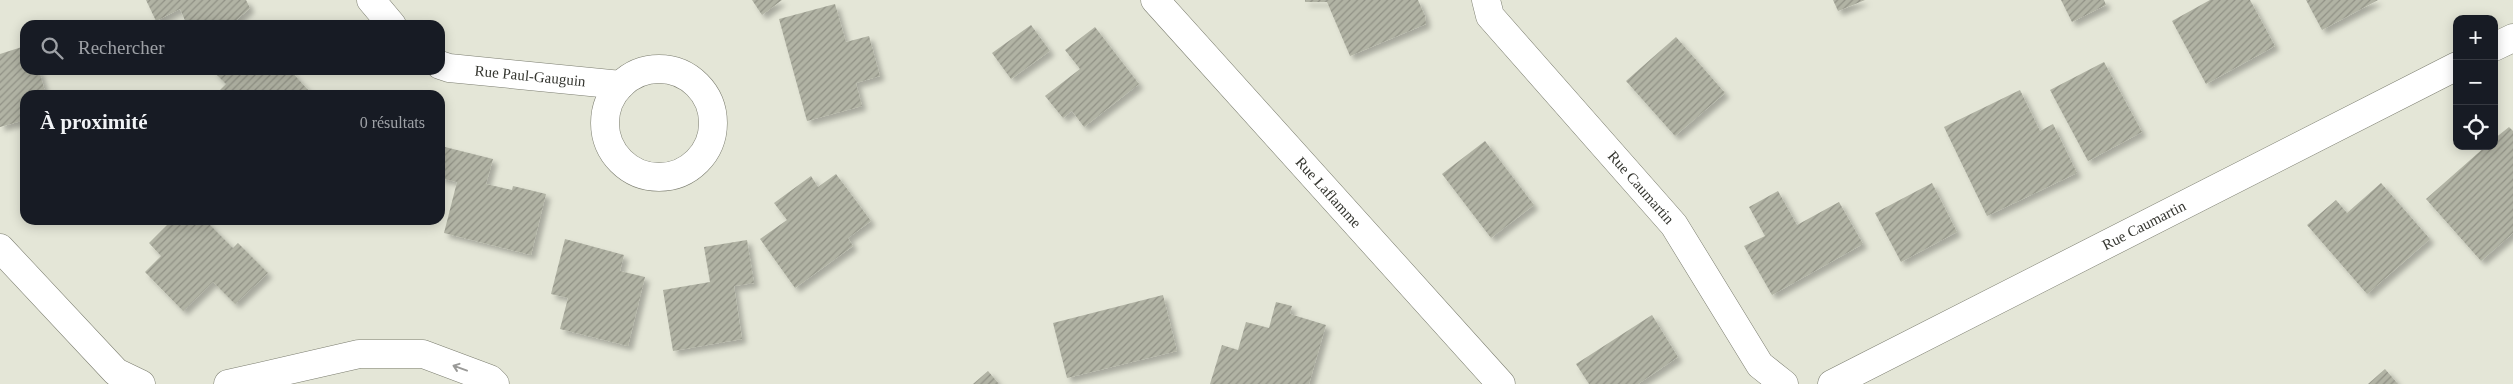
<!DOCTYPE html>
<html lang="fr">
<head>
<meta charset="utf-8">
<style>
	body { margin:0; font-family:Georgia,serif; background:#20242c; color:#f1f3f6 }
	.controls { position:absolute; right:15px; top:15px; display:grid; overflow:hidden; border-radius:10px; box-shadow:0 2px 12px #0003 }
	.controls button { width:45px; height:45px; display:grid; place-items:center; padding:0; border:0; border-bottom:1px solid #363941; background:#171b24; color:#f1f3f6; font:25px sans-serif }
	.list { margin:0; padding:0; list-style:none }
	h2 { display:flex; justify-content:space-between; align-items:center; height:65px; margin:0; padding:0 20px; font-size:21px }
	h2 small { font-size:16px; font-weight:400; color:#9ea1a6 }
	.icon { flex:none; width:28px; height:28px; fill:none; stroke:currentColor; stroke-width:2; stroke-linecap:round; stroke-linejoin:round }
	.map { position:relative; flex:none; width:2513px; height:384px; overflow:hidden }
	.search { position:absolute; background:#171b24; box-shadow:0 2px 12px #0003; left:20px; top:20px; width:425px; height:55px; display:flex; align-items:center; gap:12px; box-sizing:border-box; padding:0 18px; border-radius:15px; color:#9ea1a6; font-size:19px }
	.panel { position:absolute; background:#171b24; box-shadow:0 2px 12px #0003; left:20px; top:90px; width:425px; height:135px; border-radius:15px }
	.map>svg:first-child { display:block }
</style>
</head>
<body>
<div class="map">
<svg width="2513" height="384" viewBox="0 0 2513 384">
	<defs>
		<pattern id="building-hatch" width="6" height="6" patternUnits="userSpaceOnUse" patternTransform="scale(1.25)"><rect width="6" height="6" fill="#b1b3a4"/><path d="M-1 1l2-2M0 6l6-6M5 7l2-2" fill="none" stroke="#919286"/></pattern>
		<filter id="shadow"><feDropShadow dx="4.5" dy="4.5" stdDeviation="2.5" flood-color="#0004"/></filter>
	</defs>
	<rect width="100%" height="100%" fill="#e4e6d7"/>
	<g fill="url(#building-hatch)" filter="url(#shadow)">
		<polygon points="146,0 246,0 250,8 231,25 187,25 180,9 156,21"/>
		<polygon points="752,0 782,0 762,15"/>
		<polygon points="1305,0 1418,0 1425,16 1426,24 1350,56 1327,2 1305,2"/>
		<polygon points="1833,0 1865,0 1838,11"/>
		<polygon points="2061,0 2104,0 2106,5 2072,22"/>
		<polygon points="2210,0 2250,0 2275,46 2206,84 2172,21"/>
		<polygon points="2306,0 2378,0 2322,30"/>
		<polygon points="835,4 846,42 869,36 880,76 856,83 862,106 807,121 779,19"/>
		<polygon points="1031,25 1050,51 1011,79 992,53"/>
		<polygon points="1095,27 1139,84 1084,127 1072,111 1063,118 1045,96 1080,69 1065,50"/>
		<polygon points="1676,37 1725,93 1675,136 1626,81"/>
		<polygon points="25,46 25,70 39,70 46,95 25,95 25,120 0,127 0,54"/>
		<polygon points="2104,62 2142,132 2088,161 2050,90"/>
		<polygon points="212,70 290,70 309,91 305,95 215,95 226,84"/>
		<polygon points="2020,90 2040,131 2053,124 2077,173 1987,216 1944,127"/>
		<polygon points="2509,127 2513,131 2513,233 2481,261 2426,199 2486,146 2494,146 2494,139"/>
		<polygon points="1485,141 1534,205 1491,238 1442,174"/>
		<polygon points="441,146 493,159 486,184 512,190 513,186 546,194 531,255 444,233 457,182 440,178"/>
		<polygon points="836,174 871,221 848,238 853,246 795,288 760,239 787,220 774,203 811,176 818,187"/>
		<polygon points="1932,183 1957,232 1901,262 1875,213"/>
		<polygon points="2381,183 2430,239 2367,294 2307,225 2336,200 2347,213"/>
		<polygon points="1778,191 1797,225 1839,202 1863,244 1772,295 1744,246 1765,236 1749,207"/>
		<polygon points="172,220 205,220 233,248 238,243 268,273 235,304 213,282 183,311 145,272 161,256 149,243"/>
		<polygon points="565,239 624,255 620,271 645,277 628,346 560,329 568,298 551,294"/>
		<polygon points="747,240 754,283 734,286 742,339 673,351 663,290 710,282 704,247"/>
		<polygon points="1163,295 1177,351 1067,378 1053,323"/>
		<polygon points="1276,302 1292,306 1290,314 1326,325 1309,384 1210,384 1222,345 1238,350 1246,322 1269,328"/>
		<polygon points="1652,315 1678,357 1638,384 1589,384 1576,364"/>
		<polygon points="2385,369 2398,384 2368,384"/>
		<polygon points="988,371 999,384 973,384"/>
	</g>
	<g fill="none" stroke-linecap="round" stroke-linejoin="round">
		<defs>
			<g id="street">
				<polyline points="371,0 392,25"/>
				<path id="s1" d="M1155 0 1501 384"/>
				<path id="s2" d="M1486 0 1490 16 1674 225 1760 365 1784 384"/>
				<polyline points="2494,47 2513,38"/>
				<path id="s3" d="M440 65 449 68 621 85"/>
				<circle cx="659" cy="123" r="54"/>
				<polyline points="0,248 116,372 141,384"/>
				<polyline points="228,384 359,354 423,354 490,379 495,384"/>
				<path id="s4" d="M1832 384 2457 66"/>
			</g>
		</defs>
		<use href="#street" stroke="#7a7c6e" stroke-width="29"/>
		<use href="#street" stroke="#fff" stroke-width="28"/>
	</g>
	<defs><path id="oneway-shaft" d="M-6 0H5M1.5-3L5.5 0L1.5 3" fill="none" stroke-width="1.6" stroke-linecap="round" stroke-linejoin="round" transform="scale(1.25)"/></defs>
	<use stroke="#9a9a98" href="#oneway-shaft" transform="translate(460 368) rotate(-160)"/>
	<g text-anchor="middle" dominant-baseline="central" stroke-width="5" stroke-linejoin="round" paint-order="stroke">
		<g font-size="15" fill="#353630" stroke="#e4e6d7">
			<text stroke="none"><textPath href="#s3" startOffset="91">Rue Paul-Gauguin</textPath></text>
			<text stroke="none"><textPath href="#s2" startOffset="245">Rue Caumartin</textPath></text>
			<text stroke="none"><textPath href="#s1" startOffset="259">Rue Laflamme</textPath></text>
			<text stroke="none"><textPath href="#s4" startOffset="350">Rue Caumartin</textPath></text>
		</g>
	</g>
</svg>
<div class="controls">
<button>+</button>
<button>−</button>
<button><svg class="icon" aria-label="locate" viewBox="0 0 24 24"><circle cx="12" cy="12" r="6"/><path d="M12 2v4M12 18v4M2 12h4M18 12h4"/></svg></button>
</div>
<div class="search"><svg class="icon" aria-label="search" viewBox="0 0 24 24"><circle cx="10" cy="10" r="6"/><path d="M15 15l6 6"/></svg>Rechercher</div>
<section class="panel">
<h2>À proximité<small>0 résultats</small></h2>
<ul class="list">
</ul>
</section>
</div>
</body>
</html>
